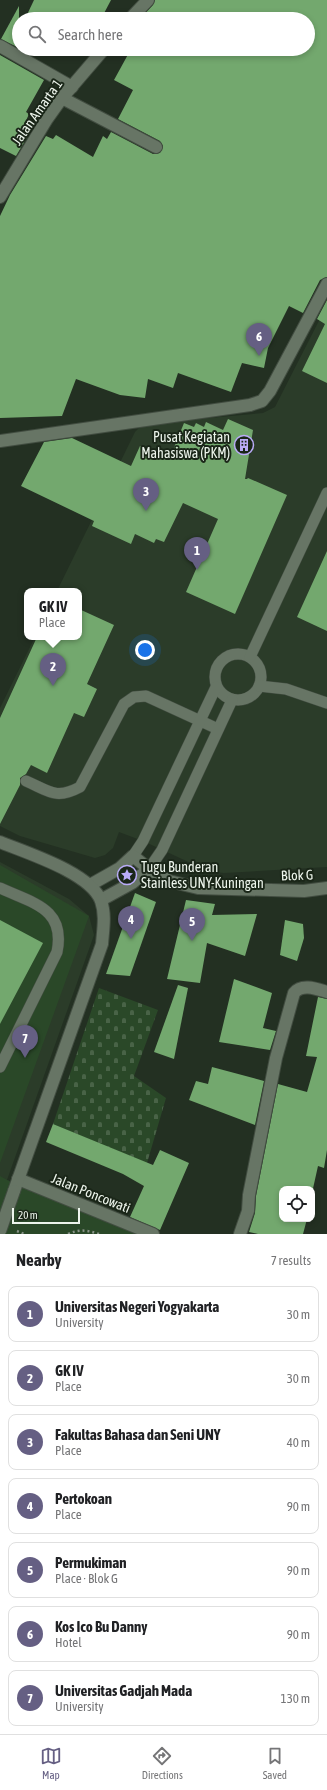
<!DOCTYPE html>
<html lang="en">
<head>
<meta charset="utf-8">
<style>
	body { margin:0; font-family:"Asap Condensed",sans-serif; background:#f2f2f2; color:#202124 }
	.controls { position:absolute; right:12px; bottom:12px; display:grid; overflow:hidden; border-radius:8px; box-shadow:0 2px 6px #0003 }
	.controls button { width:36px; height:36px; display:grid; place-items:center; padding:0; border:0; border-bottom:1px solid #e0e0e0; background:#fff; color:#202124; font:20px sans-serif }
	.scale { position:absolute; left:12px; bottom:10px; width:68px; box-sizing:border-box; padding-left:4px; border:2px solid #edf5ec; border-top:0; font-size:11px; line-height:14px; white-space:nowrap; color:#edf5ec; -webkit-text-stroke:3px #1a2618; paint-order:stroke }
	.you { position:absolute; left:145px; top:650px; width:14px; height:14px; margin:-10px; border:3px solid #fff; border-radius:50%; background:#1a73e8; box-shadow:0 0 0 6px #1a73e833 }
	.badge { display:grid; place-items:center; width:26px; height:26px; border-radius:50%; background:#655f83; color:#fff; font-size:13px; font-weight:700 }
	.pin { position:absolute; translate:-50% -33px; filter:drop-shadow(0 1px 2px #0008) }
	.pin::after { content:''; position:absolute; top:21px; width:14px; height:12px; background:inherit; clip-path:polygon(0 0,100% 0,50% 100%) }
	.popup { position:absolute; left:24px; top:588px; width:58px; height:52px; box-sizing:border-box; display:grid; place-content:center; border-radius:8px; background:#fff; filter:drop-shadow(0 1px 3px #0005); font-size:13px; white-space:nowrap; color:#757577 }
	.popup b { font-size:15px; color:#202124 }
	.popup::after { content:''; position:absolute; left:50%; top:100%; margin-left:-8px; border:8px solid transparent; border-top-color:#fff }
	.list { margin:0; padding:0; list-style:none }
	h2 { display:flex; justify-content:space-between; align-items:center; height:52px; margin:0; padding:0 16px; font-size:17px }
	h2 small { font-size:13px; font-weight:400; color:#757577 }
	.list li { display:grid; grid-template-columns:26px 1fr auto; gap:12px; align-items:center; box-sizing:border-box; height:56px; margin:0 8px 8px; padding:0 8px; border:1px solid #e0e0e0; border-radius:8px }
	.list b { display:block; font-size:15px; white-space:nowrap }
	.list p { margin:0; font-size:13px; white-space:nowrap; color:#757577 }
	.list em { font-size:13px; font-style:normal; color:#757577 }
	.icon { flex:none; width:22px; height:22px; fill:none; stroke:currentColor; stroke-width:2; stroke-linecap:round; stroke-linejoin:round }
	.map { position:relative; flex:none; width:327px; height:1234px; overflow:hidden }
	.search { position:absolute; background:#fff; box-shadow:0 2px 6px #0003; left:12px; right:12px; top:12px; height:44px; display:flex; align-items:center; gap:10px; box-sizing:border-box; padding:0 14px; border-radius:22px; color:#757577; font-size:15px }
	.sheet { height:500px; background:#fff }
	nav { display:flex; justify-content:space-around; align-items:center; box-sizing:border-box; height:56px; border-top:1px solid #e0e0e0; background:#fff; font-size:11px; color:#757577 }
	nav a { display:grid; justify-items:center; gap:2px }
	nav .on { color:#655f83 }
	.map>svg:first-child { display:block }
</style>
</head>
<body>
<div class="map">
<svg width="327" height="1234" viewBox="0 0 327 1234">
	<defs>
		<pattern id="cemetery-stones" width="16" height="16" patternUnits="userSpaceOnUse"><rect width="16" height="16" fill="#2a4828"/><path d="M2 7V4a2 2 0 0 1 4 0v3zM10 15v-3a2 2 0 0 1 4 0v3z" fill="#496347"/></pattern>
	</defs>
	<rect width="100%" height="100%" fill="#233022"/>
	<g fill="#2b3c29">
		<polygon points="327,305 327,867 224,873 208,871 143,841 119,832 113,848 105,855 95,858 20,836 0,826 0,708 35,637 79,637 79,591 57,591 135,432 143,424 263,413 275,407"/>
		<polygon points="0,862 69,899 89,916 94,935 7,1180 143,1234 0,1234"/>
	</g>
	<g fill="#2a4828">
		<polygon points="0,865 89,916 0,1163"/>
		<polygon points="0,1176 7,1180 143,1234 0,1234"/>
	</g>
	<polygon fill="url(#cemetery-stones)" points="99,988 158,1010 134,1076 166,1098 147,1163 53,1124"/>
	<g fill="#73a86e">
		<polygon points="34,0 111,0 101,19 25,19"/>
		<polygon points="155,0 327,0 327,277 320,280 303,313 289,306 268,348 264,368 242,363 231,392 178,373 173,388 148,379 145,398 120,395 76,379 62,416 0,418 0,216 10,195 46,136 53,139 56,135 93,157 103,136 107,139 111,132 153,154 160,153 163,146 160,141 118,119 133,90 114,80 131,49 308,49 308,19 140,19 153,5"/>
		<polygon points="19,6 19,48 1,39"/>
		<polygon points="0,55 44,80 26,112 29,114 24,125 32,129 16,156 0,148"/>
		<polygon points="327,300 327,383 302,371 325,324 317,319"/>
		<polygon points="228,419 253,430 245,479 247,479 248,478 287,495 235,614 186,592 218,519 183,503 164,542 156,539 154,543 135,534 131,544 92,526 94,521 21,486 44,442 72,438 131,466 140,446 169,460 184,423 194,427 196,423 204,427 206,422 223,430"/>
		<polygon points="327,551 327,631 297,617"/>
		<polygon points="79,609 114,625 87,684 97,689 84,717 74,713 47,773 31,765 26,774 20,778 20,785 0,824 0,718 37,637 79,637"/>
		<polygon points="135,893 156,902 130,976 106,974"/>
		<polygon points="186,900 215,904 212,915 257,914 245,956 207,943 200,983 167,979"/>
		<polygon points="0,920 43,943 0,1024"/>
		<polygon points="285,920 303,924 304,938 297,961 280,955"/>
		<polygon points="234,979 272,993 263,1028 276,1031 270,1050 219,1042"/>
		<polygon points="178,985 188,988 174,1059 154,1052"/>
		<polygon points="318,997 327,999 327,1150 324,1168 318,1166 312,1193 312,1189 282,1189 282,1219 307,1219 303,1234 258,1234 249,1232 255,1213 256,1196 278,1084 307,1092 317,1057 306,1056"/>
		<polygon points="212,1067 264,1081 255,1125 189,1100 196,1081 208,1084"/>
		<polygon points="53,1124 153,1165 160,1150 189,1163 160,1230 130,1217 144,1186 123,1174 46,1142"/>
	</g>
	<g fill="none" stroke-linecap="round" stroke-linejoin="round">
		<defs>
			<g id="service">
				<circle cx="238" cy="677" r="23"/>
				<polyline points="250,657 327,493"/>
				<polyline points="259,686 286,689 327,703"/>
				<path d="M26 781C49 791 56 800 80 787L124 704 134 697 146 696 218 729"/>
				<polyline points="133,856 143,841 216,687"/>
				<polyline points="149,869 162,850 232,700"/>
				<path d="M0 888C32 903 66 908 57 952L0 1067"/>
			</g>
			<g id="minor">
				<polyline points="130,19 148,0"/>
				<polyline points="0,46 72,87"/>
				<polyline points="62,98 156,147"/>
				<polyline points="0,197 47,119 62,98 104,49"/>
				<polyline points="0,441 250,405 262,401 270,391 327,284"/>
				<polyline points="90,885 120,868 133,856 149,869 169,881 198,888 304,891 327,888"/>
				<polyline points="101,900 132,883 149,869"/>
				<polyline points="18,1179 153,1234"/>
				<path d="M240 1234 248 1211 249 1195 276 1058 294 993C302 983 317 989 327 992"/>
			</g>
			<path id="tertiary" d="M0 842C27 853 91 873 101 901 106 915 103 930 102 944L14 1191"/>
		</defs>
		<use href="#service" stroke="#424d41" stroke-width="12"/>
		<use href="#minor" stroke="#424d41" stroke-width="14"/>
		<use href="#tertiary" stroke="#424d41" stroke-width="14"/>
		<g stroke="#889287" stroke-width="2.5" stroke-dasharray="2 3" stroke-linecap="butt">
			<polyline points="17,1231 24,1234"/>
			<path d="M68 1234C79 1229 87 1230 99 1234"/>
		</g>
		<use href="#service" stroke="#677565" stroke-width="11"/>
		<use href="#minor" stroke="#677565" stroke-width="12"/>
		<use href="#tertiary" stroke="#677565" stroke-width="12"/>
		<defs>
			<polyline id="tertiary-bridge" points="0,1231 14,1191"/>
		</defs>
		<use href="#tertiary-bridge" stroke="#424d41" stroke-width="14" stroke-linecap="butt"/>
		<use href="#tertiary-bridge" stroke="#677565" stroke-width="12"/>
	</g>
	<defs>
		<symbol id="building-ring" viewBox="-11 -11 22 22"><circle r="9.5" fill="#1a2618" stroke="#b9abf7" stroke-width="1.5"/><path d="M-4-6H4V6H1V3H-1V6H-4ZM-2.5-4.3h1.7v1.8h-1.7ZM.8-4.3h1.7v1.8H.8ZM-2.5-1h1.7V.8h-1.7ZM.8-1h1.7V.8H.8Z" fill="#b9abf7"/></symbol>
		<symbol id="sight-ring" viewBox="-11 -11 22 22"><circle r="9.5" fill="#1a2618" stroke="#b9abf7" stroke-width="1.5"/><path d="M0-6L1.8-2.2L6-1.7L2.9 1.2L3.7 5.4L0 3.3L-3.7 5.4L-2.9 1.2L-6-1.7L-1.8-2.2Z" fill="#b9abf7"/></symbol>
	</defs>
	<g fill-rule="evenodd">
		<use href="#building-ring" x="233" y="434" width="22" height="22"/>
		<use href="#sight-ring" x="116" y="864" width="22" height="22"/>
	</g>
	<g text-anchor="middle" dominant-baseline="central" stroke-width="4" stroke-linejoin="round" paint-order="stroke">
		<g font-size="14" fill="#edf5ec" stroke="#1a2618">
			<text transform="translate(37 112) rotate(-55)">Jalan Amarta 1</text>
			<text transform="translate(297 875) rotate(-2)">Blok G</text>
			<text transform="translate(91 1193) rotate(22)">Jalan Poncowati</text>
		</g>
		<g font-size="14" fill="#edf5ec" stroke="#1a2618" text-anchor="end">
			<text x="230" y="437">Pusat Kegiatan<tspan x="230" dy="16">Mahasiswa (PKM)</tspan></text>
			<text x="141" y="867" text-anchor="start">Tugu Bunderan<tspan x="141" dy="16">Stainless UNY-Kuningan</tspan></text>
		</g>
	</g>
</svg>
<div class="controls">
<button><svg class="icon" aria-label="locate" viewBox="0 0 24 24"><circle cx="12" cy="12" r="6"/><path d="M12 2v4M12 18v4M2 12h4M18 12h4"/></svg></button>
</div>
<div class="scale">20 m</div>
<div class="you"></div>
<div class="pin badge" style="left:197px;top:570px">1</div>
<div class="pin badge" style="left:53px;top:686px">2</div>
<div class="popup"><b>GK IV</b>Place</div>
<div class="pin badge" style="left:146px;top:511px">3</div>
<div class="pin badge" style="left:131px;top:939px">4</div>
<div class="pin badge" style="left:192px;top:941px">5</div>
<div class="pin badge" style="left:259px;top:356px">6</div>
<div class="pin badge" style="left:25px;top:1058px">7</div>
<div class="search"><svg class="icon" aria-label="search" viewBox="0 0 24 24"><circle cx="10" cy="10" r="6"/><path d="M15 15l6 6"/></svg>Search here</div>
</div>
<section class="sheet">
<h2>Nearby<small>7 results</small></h2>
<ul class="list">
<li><span class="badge">1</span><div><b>Universitas Negeri Yogyakarta</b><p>University</p></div><em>30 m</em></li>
<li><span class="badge">2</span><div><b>GK IV</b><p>Place</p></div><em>30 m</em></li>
<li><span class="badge">3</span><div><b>Fakultas Bahasa dan Seni UNY</b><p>Place</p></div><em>40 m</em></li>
<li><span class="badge">4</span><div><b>Pertokoan</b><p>Place</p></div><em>90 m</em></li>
<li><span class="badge">5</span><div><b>Permukiman</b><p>Place · Blok G</p></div><em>90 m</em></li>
<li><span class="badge">6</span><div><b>Kos Ico Bu Danny</b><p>Hotel</p></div><em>90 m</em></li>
<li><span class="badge">7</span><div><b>Universitas Gadjah Mada</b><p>University</p></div><em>130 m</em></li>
</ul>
</section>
<nav>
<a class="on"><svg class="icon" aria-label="map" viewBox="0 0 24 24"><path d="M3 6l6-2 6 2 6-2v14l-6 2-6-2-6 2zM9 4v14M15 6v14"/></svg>Map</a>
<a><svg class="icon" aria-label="directions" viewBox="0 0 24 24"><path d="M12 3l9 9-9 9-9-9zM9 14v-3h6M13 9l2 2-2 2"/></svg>Directions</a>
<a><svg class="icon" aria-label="saved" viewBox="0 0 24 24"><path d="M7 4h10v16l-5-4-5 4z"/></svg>Saved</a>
</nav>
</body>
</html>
